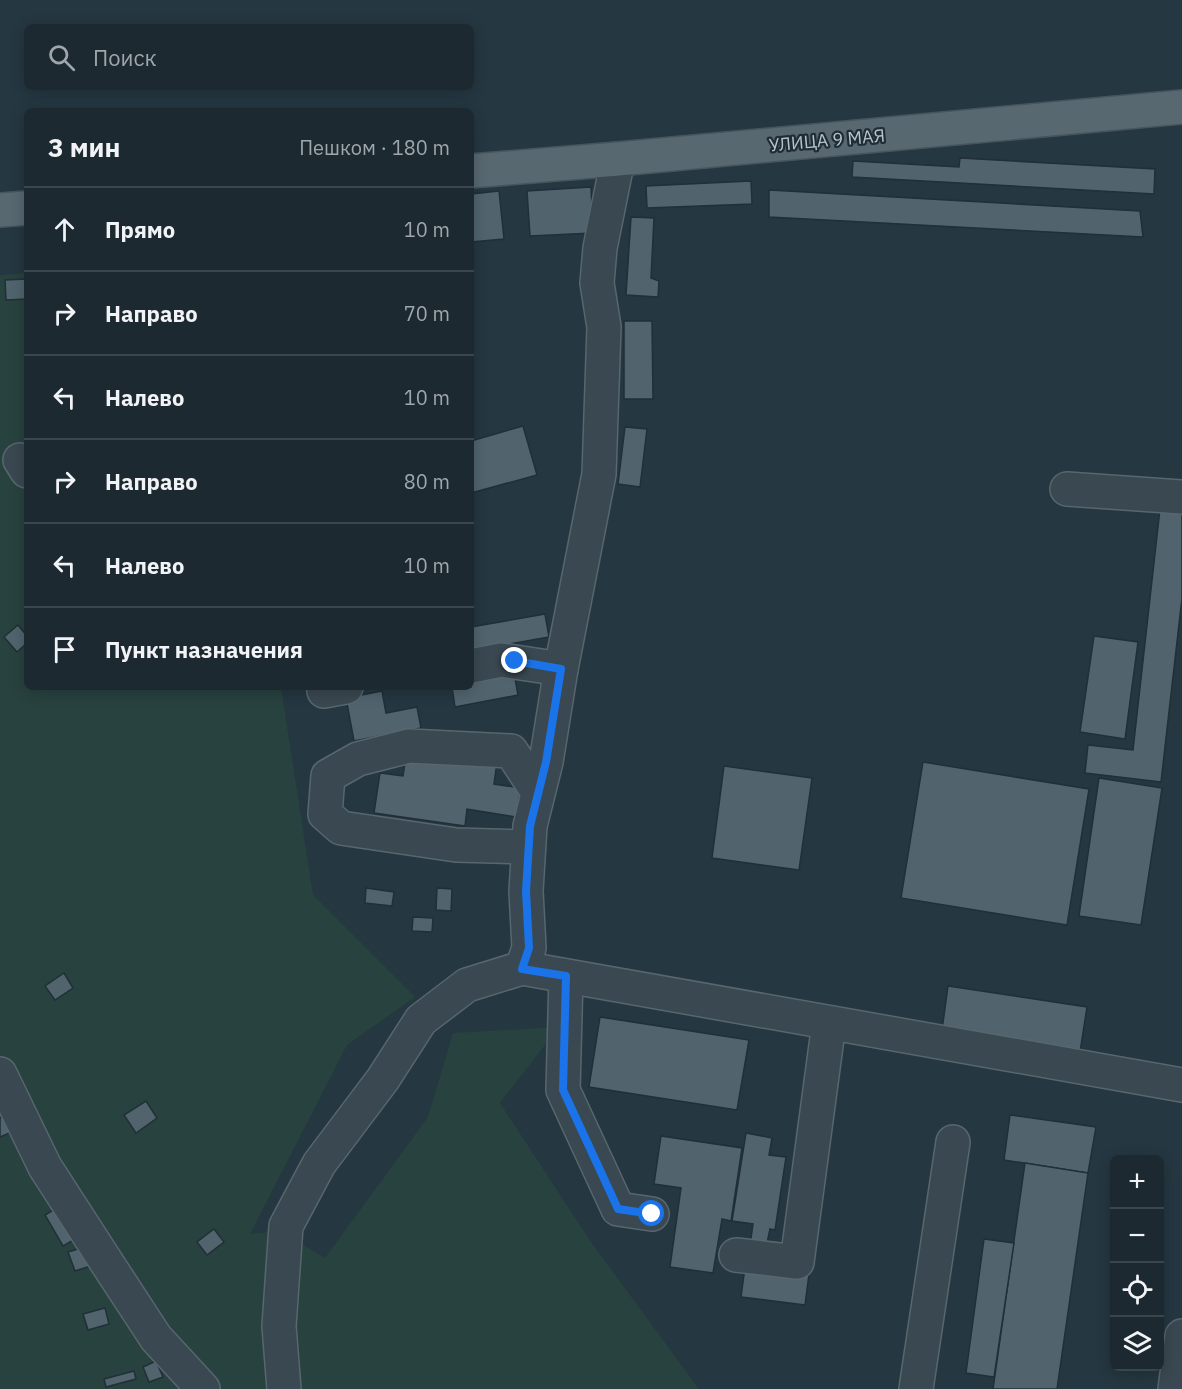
<!DOCTYPE html>
<html lang="ru">
<head>
<meta charset="utf-8">
<style>
	body { margin:0; font-family:"IBM Plex Sans",sans-serif; background:#253139; color:#f1f3f6 }
	.controls { position:absolute; right:18px; bottom:18px; display:grid; overflow:hidden; border-radius:9px; box-shadow:0 3px 15px #0003 }
	.controls button { width:54px; height:54px; display:grid; place-items:center; padding:0; border:0; border-bottom:2px solid #3a454d; background:#1c2931; color:#f1f3f6; font:30px sans-serif }
	.stop { position:absolute; width:18px; height:18px; margin:-14px; border:4px solid #1a73e8; border-radius:50%; background:#fff }
	.stop.end { background:#1a73e8; border-color:#fff; box-shadow:0 2px 6px #0008 }
	.list { margin:0; padding:0; list-style:none }
	h2 { display:flex; justify-content:space-between; align-items:center; height:78px; margin:0; padding:0 24px; font-size:26px }
	h2 small { font-size:20px; font-weight:400; color:#a0a6ab }
	.list li { display:grid; grid-template-columns:39px 1fr auto; gap:18px; align-items:center; box-sizing:border-box; height:84px; padding:0 24px; border-top:2px solid #3a454d }
	.list b { display:block; font-size:22px; white-space:nowrap }
	.list em { font-size:20px; font-style:normal; color:#a0a6ab }
	.icon { flex:none; width:33px; height:33px; fill:none; stroke:currentColor; stroke-width:2; stroke-linecap:round; stroke-linejoin:round }
	.map { position:relative; flex:none; width:1182px; height:1389px; overflow:hidden }
	.search { position:absolute; background:#1c2931; box-shadow:0 3px 15px #0003; left:24px; top:24px; width:450px; height:66px; display:flex; align-items:center; gap:15px; box-sizing:border-box; padding:0 21px; border-radius:9px; color:#a0a6ab; font-size:22px }
	.panel { position:absolute; background:#1c2931; box-shadow:0 3px 15px #0003; left:24px; top:108px; width:450px; height:582px; border-radius:9px }
	.map>svg:first-child { display:block }
</style>
</head>
<body>
<div class="map">
<svg width="1182" height="1389" viewBox="0 0 1182 1389">
	<rect width="100%" height="100%" fill="#253741"/>
	<polygon fill="#28423f" points="27,273 27,687 281,687 313,895 415,997 347,1045 250,1234 280,1231 325,1258 428,1117 453,1033 559,1027 500,1103 591,1242 699,1389 0,1389 0,275"/>
	<g fill="#51646e" stroke="#212f38" stroke-width="1.5">
		<polygon points="960,158 1155,169 1154,194 852,177 853,161 959,167"/>
		<polygon points="751,181 752,204 647,208 646,186"/>
		<polygon points="591,187 593,233 530,236 527,191"/>
		<polygon points="769,190 1140,211 1143,237 769,217"/>
		<polygon points="499,191 504,239 471,242 471,194"/>
		<polygon points="631,217 654,218 651,278 659,281 658,297 626,295"/>
		<polygon points="26,279 27,299 6,300 5,280"/>
		<polygon points="624,321 652,321 653,399 624,399"/>
		<polygon points="523,426 537,475 471,493 471,441"/>
		<polygon points="625,427 647,429 640,487 618,484"/>
		<polygon points="1161,500 1182,502 1182,598 1161,782 1085,773 1088,745 1133,750"/>
		<polygon points="545,614 549,637 471,651 471,627"/>
		<polygon points="18,625 27,636 27,643 17,652 4,637"/>
		<polygon points="1094,636 1138,642 1125,739 1080,732"/>
		<polygon points="514,673 518,695 455,707 452,687 471,687 471,681"/>
		<polygon points="382,691 386,713 417,707 421,728 354,741 346,698"/>
		<polygon points="407,749 497,762 494,784 521,788 516,817 467,809 465,826 374,813 380,773 403,776"/>
		<polygon points="923,762 1089,789 1067,925 901,898"/>
		<polygon points="724,766 812,778 799,870 712,858"/>
		<polygon points="1099,778 1162,788 1141,925 1079,916"/>
		<polygon points="366,888 394,892 392,906 365,903"/>
		<polygon points="437,888 452,889 451,911 436,910"/>
		<polygon points="413,917 433,918 432,932 412,931"/>
		<polygon points="64,973 73,988 55,1000 45,986"/>
		<polygon points="948,986 1087,1007 1080,1052 942,1030"/>
		<polygon points="600,1017 749,1040 737,1110 589,1087"/>
		<polygon points="146,1101 157,1118 136,1133 124,1115"/>
		<polygon points="8,1115 14,1131 0,1137 0,1118"/>
		<polygon points="1010,1115 1096,1127 1088,1173 1004,1160"/>
		<polygon points="746,1133 772,1138 769,1155 786,1157 775,1230 770,1229 766,1248 750,1245 753,1224 732,1221"/>
		<polygon points="661,1136 742,1148 731,1221 722,1219 713,1273 670,1267 681,1188 654,1184"/>
		<polygon points="1025,1163 1088,1173 1057,1389 993,1389"/>
		<polygon points="60,1206 79,1237 63,1246 45,1215"/>
		<polygon points="214,1229 224,1242 207,1255 197,1242"/>
		<polygon points="984,1239 1014,1243 994,1377 966,1373"/>
		<polygon points="88,1246 94,1265 75,1271 68,1252"/>
		<polygon points="745,1267 809,1274 805,1305 741,1297"/>
		<polygon points="105,1308 109,1324 88,1330 83,1314"/>
		<polygon points="156,1361 163,1377 149,1382 143,1367"/>
		<polygon points="134,1371 136,1379 106,1387 104,1379"/>
	</g>
	<g fill="none" stroke-linecap="round" stroke-linejoin="round">
		<defs>
			<g id="minor">
				<polyline points="27,461 20,460 27,471"/>
				<polyline points="1067,489 1182,497"/>
				<polyline points="471,666 501,660 561,669"/>
				<polyline points="324,687 324,691 346,687"/>
				<polyline points="528,847 456,845 341,828 325,814 328,776 358,759 409,746 511,751 538,792"/>
				<polyline points="522,968 1182,1085"/>
				<polyline points="566,976 563,1090 618,1209 652,1214"/>
				<polyline points="0,1074 45,1167 107,1263 156,1338 203,1389"/>
				<polyline points="736,1255 797,1262 829,1023"/>
				<polyline points="284,1389 279,1326 286,1226 319,1164 383,1079 421,1020 467,985 522,968 529,948 526,891 530,826 546,762 561,669 599,474 604,327 597,283 600,248 618,159"/>
				<polyline points="916,1389 953,1142"/>
				<polyline points="1175,1389 1182,1336"/>
			</g>
			<g id="major">
				<polyline points="471,171 618,159 1182,107"/>
				<polyline points="0,210 27,208"/>
			</g>
		</defs>
		<use href="#minor" stroke="#58666e" stroke-width="36"/>
		<use href="#major" stroke="#47545d" stroke-width="36"/>
		<use href="#minor" stroke="#3a4851" stroke-width="33"/>
		<use href="#major" stroke="#586871" stroke-width="33"/>
	</g>
	<g fill="none" stroke-linecap="round" stroke-linejoin="round">
		<polyline stroke="#1a73e8" stroke-width="8" points="515,661 561,669 546,762 530,826 526,891 529,948 522,969 566,976 563,1090 618,1209 652,1214"/>
	</g>
	<g text-anchor="middle" dominant-baseline="central" stroke-width="4.5" stroke-linejoin="round" paint-order="stroke">
		<g font-size="18" fill="#b7c3cb" stroke="#1e2d36">
			<text transform="translate(827 140) rotate(-5)">УЛИЦА 9 МАЯ</text>
		</g>
	</g>
</svg>
<div class="controls">
<button>+</button>
<button>−</button>
<button><svg class="icon" aria-label="locate" viewBox="0 0 24 24"><circle cx="12" cy="12" r="6"/><path d="M12 2v4M12 18v4M2 12h4M18 12h4"/></svg></button>
<button><svg class="icon" aria-label="layers" viewBox="0 0 24 24"><path d="M12 4l9 5-9 5-9-5zM3 14l9 5 9-5"/></svg></button>
</div>
<div class="stop" style="left:652px;top:1214px"></div>
<div class="stop end" style="left:515px;top:661px"></div>
<div class="search"><svg class="icon" aria-label="search" viewBox="0 0 24 24"><circle cx="10" cy="10" r="6"/><path d="M15 15l6 6"/></svg>Поиск</div>
<section class="panel">
<h2>3 мин<small>Пешком · 180 m</small></h2>
<ul class="list">
<li><svg class="icon" aria-label="ahead" viewBox="0 0 24 24"><path d="M12 20V5M6 11l6-6 6 6"/></svg><div><b>Прямо</b></div><em>10 m</em></li>
<li><svg class="icon" aria-label="right" viewBox="0 0 24 24"><path d="M7 20v-9h11M14 6l5 5-5 5"/></svg><div><b>Направо</b></div><em>70 m</em></li>
<li><svg class="icon" aria-label="left" viewBox="0 0 24 24"><path d="M17 20v-9H6M10 6l-5 5 5 5"/></svg><div><b>Налево</b></div><em>10 m</em></li>
<li><svg class="icon" aria-label="right" viewBox="0 0 24 24"><path d="M7 20v-9h11M14 6l5 5-5 5"/></svg><div><b>Направо</b></div><em>80 m</em></li>
<li><svg class="icon" aria-label="left" viewBox="0 0 24 24"><path d="M17 20v-9H6M10 6l-5 5 5 5"/></svg><div><b>Налево</b></div><em>10 m</em></li>
<li><svg class="icon" aria-label="arrive" viewBox="0 0 24 24"><path d="M6 21V4h12l-3 4 3 4H6"/></svg><div><b>Пункт назначения</b></div></li>
</ul>
</section>
</div>
</body>
</html>
